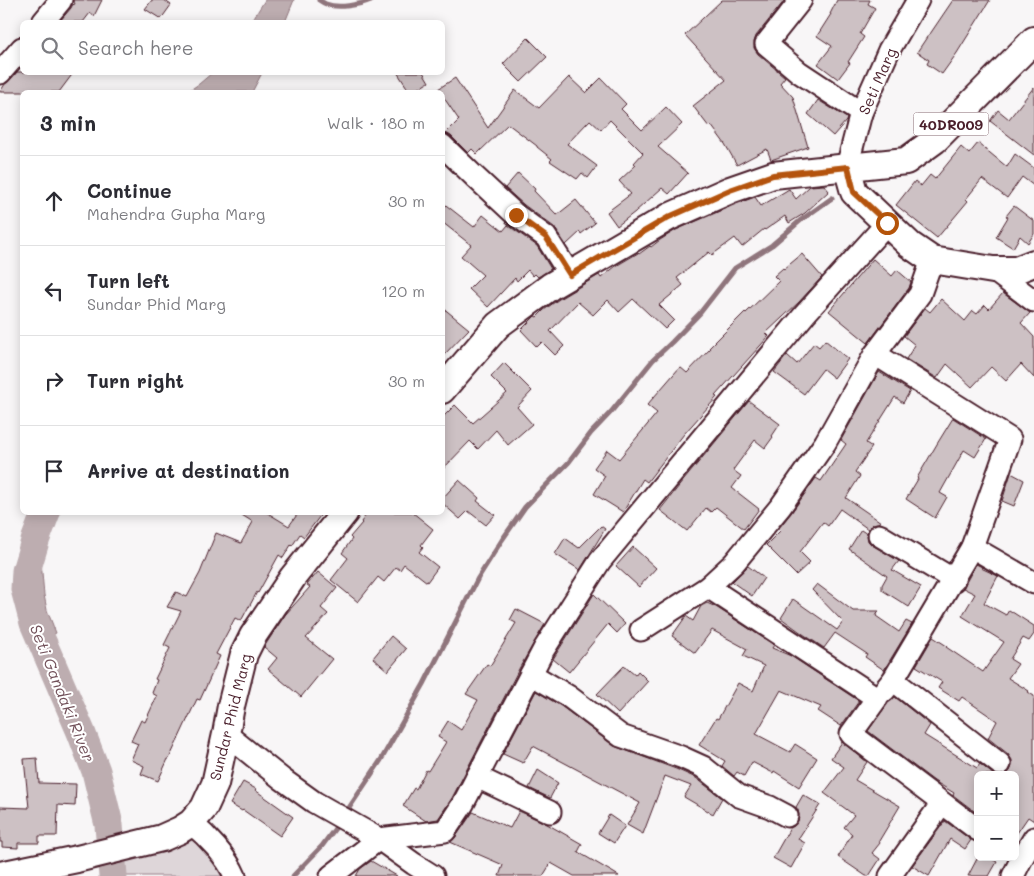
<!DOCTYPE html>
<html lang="en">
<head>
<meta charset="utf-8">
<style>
	body { margin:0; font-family:Mali,sans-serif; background:#f7f7f7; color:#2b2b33 }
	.controls { position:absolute; right:15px; bottom:15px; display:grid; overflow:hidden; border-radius:8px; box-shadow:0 2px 12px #0003 }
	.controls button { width:45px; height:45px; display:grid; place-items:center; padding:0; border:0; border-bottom:1px solid #e1e1e2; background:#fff; color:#2b2b33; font:25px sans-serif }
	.stop { position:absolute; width:15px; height:15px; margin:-11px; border:4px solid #b45309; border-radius:50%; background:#fff }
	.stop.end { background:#b45309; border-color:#fff; box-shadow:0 1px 5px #0008 }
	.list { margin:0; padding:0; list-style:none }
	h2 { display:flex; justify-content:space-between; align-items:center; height:65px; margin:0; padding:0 20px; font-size:21px }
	h2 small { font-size:16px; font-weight:400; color:#7c7c81 }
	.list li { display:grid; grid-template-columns:32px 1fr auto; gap:15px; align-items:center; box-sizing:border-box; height:90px; padding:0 20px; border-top:1px solid #e1e1e2 }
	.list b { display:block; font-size:19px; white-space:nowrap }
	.list p { margin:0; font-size:16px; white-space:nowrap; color:#7c7c81 }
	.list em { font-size:16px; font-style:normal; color:#7c7c81 }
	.icon { flex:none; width:28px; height:28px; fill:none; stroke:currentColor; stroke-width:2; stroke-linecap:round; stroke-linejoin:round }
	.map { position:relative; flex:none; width:1034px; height:876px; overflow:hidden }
	.search { position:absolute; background:#fff; box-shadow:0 2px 12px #0003; left:20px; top:20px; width:425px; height:55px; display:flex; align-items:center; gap:12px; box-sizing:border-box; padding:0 18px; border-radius:8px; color:#7c7c81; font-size:19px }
	.panel { position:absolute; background:#fff; box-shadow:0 2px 12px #0003; left:20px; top:90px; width:425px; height:425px; border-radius:8px }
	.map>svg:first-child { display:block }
</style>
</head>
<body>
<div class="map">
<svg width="1034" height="876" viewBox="0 0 1034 876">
	<rect width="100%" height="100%" fill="#f8f6f7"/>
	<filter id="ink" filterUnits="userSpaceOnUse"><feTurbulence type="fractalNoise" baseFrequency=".02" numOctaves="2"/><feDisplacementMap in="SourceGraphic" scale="10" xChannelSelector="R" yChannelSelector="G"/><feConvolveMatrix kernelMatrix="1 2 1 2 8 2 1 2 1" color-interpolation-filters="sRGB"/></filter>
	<g filter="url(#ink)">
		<polygon fill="#ded6d9" stroke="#947a82" points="195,827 226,866 222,876 116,876 114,859"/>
		<g fill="#bdadb0" stroke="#8f747b">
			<polygon points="265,0 294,0 285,22 251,22"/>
			<polygon points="212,73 212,72 262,73 252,92 187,92 199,84"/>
			<path d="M36 513H53L43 537 41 561 44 595 47 610 56 633 44 639 19 576C16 555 28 532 36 513Z"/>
		</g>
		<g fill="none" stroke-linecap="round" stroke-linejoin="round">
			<g stroke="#8f747b" stroke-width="5">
				<path d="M319 0C321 1 323 3 326 4 338 9 359 5 371 0"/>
				<polyline points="345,814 381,760 424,684 478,578 502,540 525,507 569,462 591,433 611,412 653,360 672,342 700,313 735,268 772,245 801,220 832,198"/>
				<polyline points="293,876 322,846 339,823"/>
			</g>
			<polyline stroke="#bdadb0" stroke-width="29" points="46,512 36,538 26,571 25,589 34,623 81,732 96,771 109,825 113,876"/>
		</g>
		<g fill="#cdc1c4" stroke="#4a1f2b">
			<polygon points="73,0 102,0 94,16 90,13 83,22 59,22 71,8 73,4 74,5 75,3 73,2"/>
			<polygon points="152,0 164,0 171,5 161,19 145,9"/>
			<polygon points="722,0 785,0 756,36 754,42 754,48 758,54 785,77 780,83 793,97 808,147 771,160 767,149 737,165 725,144 711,125 709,127 693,106 726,80 685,35"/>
			<polygon points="837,0 870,0 868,4 875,8 860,34 864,37 848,62 850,63 838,79 818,64 832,46 817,36 831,14 830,14"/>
			<polygon points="953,0 990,0 957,53 942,74 927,64 929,60 917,52 929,34 930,34"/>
			<polygon points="528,38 547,57 521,82 503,64"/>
			<polygon points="17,72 74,72 59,92 0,92 5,84 9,81"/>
			<polygon points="397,72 423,72 429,82 413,92 410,92"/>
			<polygon points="569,77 586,93 601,78 626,104 621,109 642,130 666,107 682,124 658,147 688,173 669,194 662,188 635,212 617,226 607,212 631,194 619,181 636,165 634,163 643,153 610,120 601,130 590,120 567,144 597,166 588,178 582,173 577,179 550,161 552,159 537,147 537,146 508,124 477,154 472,149 468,153 451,136 446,133 459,120 442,95 442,92 441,92 438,89 455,78 488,128 515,90 539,108"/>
			<polygon points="1034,87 1034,155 990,121 998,110 1009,119"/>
			<polygon points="818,100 847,118 846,121 833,136 808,114"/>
			<polygon points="978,143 1007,167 1015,154 1034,168 1034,186 1022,177 1007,198 982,179 966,199 968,201 937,238 896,205 915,181 921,186 930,175 935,179 961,147 969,154"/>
			<polygon points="518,173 535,189 534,191 557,215 576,200 595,223 581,234 580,232 566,245 554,227 524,205 505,188"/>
			<polygon points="824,185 829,191 805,213 789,223 785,216 765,230 764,229 742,247 735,238 712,255 709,252 677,278 683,285 659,305 674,320 665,329 633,299 619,312 608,300 593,315 578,302 550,331 564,346 555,355 542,342 537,347 521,330 535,316 537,317 544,310 559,299 599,275 601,278 616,266 638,253 639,254 650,246 651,247 660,240 676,230 736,204 755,197 761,206 789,189 796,199 810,186"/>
			<polygon points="442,202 474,227 483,215 503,231 508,225 537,246 551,269 538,277 535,274 533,276 528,270 517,281 515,278 488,307 469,289 483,275 461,256 471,245 442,222"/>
			<polygon points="1014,206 1034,221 1034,234 1028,243 1020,236 1013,248 996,237 1008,217 1006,216"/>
			<polygon points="802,254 822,277 799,302 766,333 769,336 715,396 717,397 684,434 647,482 643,479 623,512 594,494 605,476 594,468 607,450 619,459 657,413 647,405 680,367 687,373 710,349 709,348 745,312 746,313 779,281 774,276 783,268 784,269"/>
			<polygon points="873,259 892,276 897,270 911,282 909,288 868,343 829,311"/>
			<polygon points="1003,293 1030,313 1021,323 1034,337 1034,378 1021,364 1006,381 991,367 972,387 947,364 937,378 906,359 915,345 904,336 925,308 930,312 941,299 965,321 973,311 977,314 985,305 989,309"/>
			<polygon points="442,307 469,329 442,357"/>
			<polygon points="825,340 848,359 834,378 823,369 804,394 774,372 787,355 797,364 814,343 819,347"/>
			<polygon points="504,363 532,391 517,407 532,424 508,445 496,430 478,449 470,441 442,470 442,418 455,405 473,423 507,393 491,377"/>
			<polygon points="879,372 910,391 903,403 895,397 866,443 872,447 855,472 860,476 846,498 881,522 873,524 868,529 840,509 828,526 823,522 800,552 810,562 796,575 766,545 781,530 779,528 791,513 816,478 821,481 846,444 841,440"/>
			<polygon points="749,401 780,424 772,436 773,437 765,448 755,440 733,470 741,476 732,488 759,509 744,529 716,507 711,512 706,508 687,531 660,510 679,486"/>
			<polygon points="953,418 986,439 975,457 964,450 940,493 947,497 935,518 906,499 918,479 917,478 937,444"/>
			<polygon points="1011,473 1024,480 1014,506 1002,501"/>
			<polygon points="459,480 479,498 477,501 495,515 486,525 468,511 460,519 442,503 442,499"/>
			<polygon points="237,512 266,512 289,526 299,512 323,512 304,537 300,534 292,546 291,545 283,558 279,555 258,593 257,592 249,607 249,606 241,621 235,618 216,654 220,656 200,700 197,699 169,759 168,759 158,781 141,774 144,766 131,760 138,744 131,741 141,720 145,722 157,696 152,693 157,680 155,679 170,648 164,645 181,611 167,607 176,592 187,597 200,573 216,533 241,543 253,522"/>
			<polygon points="368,512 412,512 433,529 421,545 423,547 419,552 438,567 427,582 404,564 400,570 396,567 384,582 378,577 358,602 331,580 348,558 342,553 352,539 350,537 362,523 361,522"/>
			<polygon points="601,526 605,529 580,570 555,554 565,538 579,548"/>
			<polygon points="861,530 867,534 868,541 872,545 899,561 892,570 921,587 909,607 882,590 882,585 887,576 849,549"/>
			<polygon points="633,547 656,568 639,587 616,566"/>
			<polygon points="976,564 982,567 981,568 998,576 984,603 1006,615 1009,610 1034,626 1034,634 1029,641 1023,638 1010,659 1018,664 1008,678 1029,691 1028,692 1034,696 1034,821 1028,817 1015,836 1015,775 1006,775 1010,771 1012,766 1012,760 1008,754 988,738 997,721 962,697 959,701 938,688 942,682 916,666 933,637 947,646 946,647 983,672 1004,642 962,616 975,594 963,588"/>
			<polygon points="748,566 764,578 752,596 732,582"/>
			<polygon points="318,572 337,588 321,608 328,614 306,638 332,659 301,697 268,669 277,658 264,647 285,615 310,587 307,585"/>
			<polygon points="817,584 853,611 879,611 876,616 899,632 906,621 912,624 884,670 865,657 867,654 835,633 824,648 803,634 781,618 793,599 837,630 843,622 812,590"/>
			<polygon points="594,594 625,624 617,633 608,624 569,672 553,659"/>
			<polygon points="707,603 716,607 774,645 772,648 791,656 859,701 841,726 818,711 821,707 781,690 756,734 790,752 795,744 817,758 799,787 774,771 773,773 752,762 744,776 737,772 734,776 722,766 725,761 699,745 716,718 718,719 738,683 753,691 764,666 743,656 747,649 712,630 695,653 672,636 686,616 693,621 701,606"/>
			<polygon points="516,609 545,624 520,667 452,798 438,819 426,821 403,806 414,788 416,789 426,770 428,771 446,742 438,737 448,721 461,730 478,700 466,694 487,664 490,666 516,623 510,620"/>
			<polygon points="391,636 406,649 388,671 373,658"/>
			<polygon points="624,666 635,675 638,671 648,681 618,714 597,694"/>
			<polygon points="536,691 561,706 614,746 676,769 696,778 722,798 713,814 684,797 691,786 665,776 643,834 627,825 640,803 533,746 523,763 503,754"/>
			<polygon points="895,697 930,725 924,735 977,768 980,764 994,775 978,775 978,814 953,795 954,793 934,781 868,731 888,703"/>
			<polygon points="842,742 867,762 855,780 900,806 879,841 880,843 872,853 880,859 869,876 866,876 838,857 852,834 844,827 854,815 824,793 844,767 831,758"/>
			<polygon points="37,758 39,783 76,784 75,806 58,805 57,836 39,836 39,843 18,843 18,848 2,847 2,842 0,842 0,807 29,808 24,759"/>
			<polygon points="538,770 558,783 550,798 529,788"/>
			<polygon points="243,782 256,789 255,790 293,817 280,836 243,810 242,811 230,804"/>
			<polygon points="803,795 820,805 798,839 805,843 791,868 773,858 790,828 794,826 798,821 799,815 798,810 796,807"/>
			<polygon points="519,811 547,824 582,844 578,852 619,876 574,876 551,863 543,876 499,876 503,865 450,842 455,838 473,812 510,828"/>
			<polygon points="609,815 625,826 614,843 598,833"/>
			<polygon points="945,821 971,840 965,849 950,839 929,876 912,866"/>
			<polygon points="978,857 988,857 997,862 989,876 968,876"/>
			<polygon points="371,861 397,876 356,876 360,869"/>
		</g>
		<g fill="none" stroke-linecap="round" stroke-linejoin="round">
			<defs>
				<g id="minor">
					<polyline points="801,0 766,44 799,72 861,113"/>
					<polyline points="43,22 61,0"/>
					<polyline points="0,73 22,48"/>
					<polyline points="442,145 475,177 516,215 546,237 570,275"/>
					<polyline points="847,167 861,113 889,50 918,0"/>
					<polyline points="993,270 1034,301"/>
					<polyline points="875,354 1010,439 972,547"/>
					<polyline points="879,535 954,580"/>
					<polyline points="708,587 877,698 851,734 978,830"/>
					<polyline points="641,630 708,587 734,563 781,506 825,443 875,354 920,294 932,260"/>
					<polyline points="531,674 568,696 621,736 681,757 703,767 739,796 770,807 787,816"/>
					<polyline points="893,680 972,547 1034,583"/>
					<polyline points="884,691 893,680 1000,764"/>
					<polyline points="226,734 282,779 314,802 379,839 414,864 433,876"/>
					<polyline points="477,777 550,812"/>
					<path d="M191 823C207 836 227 857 235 876"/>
					<polyline points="331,876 379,839 445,831 463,804 544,649 600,561 805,314 887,223"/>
					<polyline points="890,876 942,803"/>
					<polyline points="1013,876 1021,860 1034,838"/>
				</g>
				<g id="major">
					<polyline points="847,167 854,192 910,245 932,260 993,270 1016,270 1034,263"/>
					<polyline points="442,390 498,325 551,286 669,217 730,190 773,175 906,161 935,140 1034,40"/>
					<polyline points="0,875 77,859 162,838 180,830 191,823 204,808 215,784 226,734 231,706 244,654 253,636 293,577 345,512"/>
				</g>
			</defs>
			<use href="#minor" stroke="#4a1f2b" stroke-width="25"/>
			<use href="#major" stroke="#4a1f2b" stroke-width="30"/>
			<use href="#minor" stroke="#fff" stroke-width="21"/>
			<use href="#major" stroke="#fff" stroke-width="26"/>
		</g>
	</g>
	<g fill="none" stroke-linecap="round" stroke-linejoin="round" filter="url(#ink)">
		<polyline stroke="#b45309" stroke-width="6" points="516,215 546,237 570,275 669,217 730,190 773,175 848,167 854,192 887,223"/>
	</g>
	<g text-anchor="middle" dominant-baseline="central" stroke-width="4" stroke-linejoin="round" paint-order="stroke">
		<rect fill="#fff" stroke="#80626b" stroke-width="1" x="913.5" y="112.5" width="75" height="23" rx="4"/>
		<g font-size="14" font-weight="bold" fill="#4a1f2b">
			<text x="951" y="124">40DR009</text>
		</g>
		<g font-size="15" fill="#4a1f2b" stroke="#fff">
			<text transform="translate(877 81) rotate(-66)">Seti Marg</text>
			<text transform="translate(230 717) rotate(-76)">Sundar Phid Marg</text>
		</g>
		<g font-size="16" font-style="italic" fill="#72515a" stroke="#fff">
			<text transform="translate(63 693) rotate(68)">Seti Gandaki River</text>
		</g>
	</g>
</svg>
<div class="controls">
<button>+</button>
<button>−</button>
</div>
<div class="stop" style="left:887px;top:223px"></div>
<div class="stop end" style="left:516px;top:215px"></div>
<div class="search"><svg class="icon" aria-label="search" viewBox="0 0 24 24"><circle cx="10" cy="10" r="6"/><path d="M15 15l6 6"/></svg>Search here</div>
<section class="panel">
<h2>3 min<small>Walk · 180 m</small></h2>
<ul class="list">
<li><svg class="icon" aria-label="ahead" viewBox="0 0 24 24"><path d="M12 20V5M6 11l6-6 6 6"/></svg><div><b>Continue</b><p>Mahendra Gupha Marg</p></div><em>30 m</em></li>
<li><svg class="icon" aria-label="left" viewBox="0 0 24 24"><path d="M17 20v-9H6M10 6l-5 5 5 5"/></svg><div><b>Turn left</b><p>Sundar Phid Marg</p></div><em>120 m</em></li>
<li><svg class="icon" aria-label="right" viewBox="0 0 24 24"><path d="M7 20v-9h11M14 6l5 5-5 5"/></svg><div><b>Turn right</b></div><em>30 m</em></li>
<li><svg class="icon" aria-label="arrive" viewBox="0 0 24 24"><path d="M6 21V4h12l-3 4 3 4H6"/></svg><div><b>Arrive at destination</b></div></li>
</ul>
</section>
</div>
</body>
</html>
